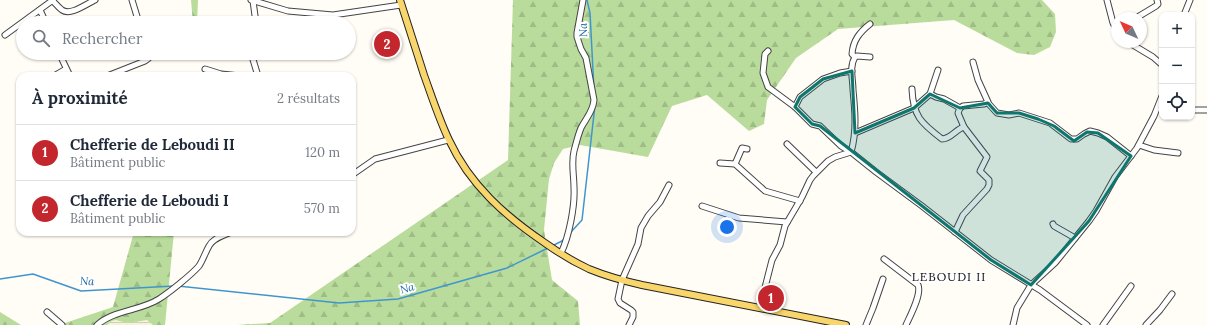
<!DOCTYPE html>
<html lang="fr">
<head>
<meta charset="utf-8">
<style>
	body { margin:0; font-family:Lora,serif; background:#f6f6f7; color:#1f2937 }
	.controls { position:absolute; right:12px; top:12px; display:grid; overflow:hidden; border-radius:8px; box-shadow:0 1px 3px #0004 }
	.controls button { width:36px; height:36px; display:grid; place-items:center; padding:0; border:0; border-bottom:1px solid #e0e1e3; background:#fff; color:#1f2937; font:20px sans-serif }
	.compass { position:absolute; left:1111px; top:12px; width:36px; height:36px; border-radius:50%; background:#fff; box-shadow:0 1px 3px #0004; rotate:314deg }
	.you { position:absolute; left:727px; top:227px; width:14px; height:14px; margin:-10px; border:3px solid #fff; border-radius:50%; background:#1a73e8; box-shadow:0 0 0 6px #1a73e833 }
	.badge { display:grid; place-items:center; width:26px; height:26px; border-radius:50%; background:#c4262e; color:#fff; font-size:13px; font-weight:700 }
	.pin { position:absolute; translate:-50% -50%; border:2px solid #fff; box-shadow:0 1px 4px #0006 }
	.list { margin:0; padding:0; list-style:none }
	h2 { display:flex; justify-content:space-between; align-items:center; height:52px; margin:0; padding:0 16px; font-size:17px }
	h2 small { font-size:13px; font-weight:400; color:#747a83 }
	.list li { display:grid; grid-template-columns:26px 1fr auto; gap:12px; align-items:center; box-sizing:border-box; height:56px; padding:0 16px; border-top:1px solid #e0e1e3 }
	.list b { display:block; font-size:15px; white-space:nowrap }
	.list p { margin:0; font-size:13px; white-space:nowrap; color:#747a83 }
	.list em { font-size:13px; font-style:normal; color:#747a83 }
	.icon { flex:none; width:22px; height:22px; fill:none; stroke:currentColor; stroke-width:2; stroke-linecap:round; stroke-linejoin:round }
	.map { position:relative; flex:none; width:1207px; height:325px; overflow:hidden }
	.search { position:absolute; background:#fff; box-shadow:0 1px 3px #0004; left:16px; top:16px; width:340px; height:44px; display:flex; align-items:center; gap:10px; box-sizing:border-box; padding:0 14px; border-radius:22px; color:#747a83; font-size:15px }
	.panel { position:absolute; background:#fff; box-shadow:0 1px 3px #0004; left:16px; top:72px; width:340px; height:164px; border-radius:12px }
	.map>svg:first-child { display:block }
</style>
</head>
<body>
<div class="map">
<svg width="1207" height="325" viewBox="0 0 1207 325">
	<defs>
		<pattern id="farmland-rules" width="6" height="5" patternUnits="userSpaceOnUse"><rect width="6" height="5" fill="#f6f3d4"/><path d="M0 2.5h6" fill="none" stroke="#d2cfb5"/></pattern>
		<pattern id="forest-firs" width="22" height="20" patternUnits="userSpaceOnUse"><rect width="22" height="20" fill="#b9dc9c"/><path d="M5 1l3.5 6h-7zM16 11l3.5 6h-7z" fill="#9ebc85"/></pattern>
	</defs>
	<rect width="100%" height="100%" fill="#fffdf5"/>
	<polygon fill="url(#farmland-rules)" points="116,320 120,322 138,322 147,320 153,325 107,325 112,321"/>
	<g fill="url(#forest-firs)">
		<polygon points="191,0 198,0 197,23 193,23"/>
		<polygon points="513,0 1042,0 1055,14 1056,32 1050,47 1034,55 1017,53 954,20 838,29 796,58 767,100 764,124 749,131 707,95 672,106 648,157 580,145 563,149 554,163 549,179 544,230 552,280 578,301 580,325 237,325 270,323 508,160"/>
		<path d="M134 232H174L165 325H153L147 320C138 322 125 324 116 320L112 321 107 325H59L113 307Z"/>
		<polygon points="0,312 21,325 0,325"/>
	</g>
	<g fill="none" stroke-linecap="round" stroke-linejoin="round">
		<g stroke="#3f96cf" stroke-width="1.5">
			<polyline points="587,0 590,13 594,90"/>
			<polyline points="571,232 582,220 595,105"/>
			<polyline points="552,246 562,241 564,239"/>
			<polyline points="0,279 33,274 81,291 174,286"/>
			<polyline points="178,286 339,303 398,299 507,268 548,248"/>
		</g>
		<defs>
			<g id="minor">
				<path d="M52 0C55 3 58 7 62 10 71 16 86 4 95 0"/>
				<polyline points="132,0 139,23"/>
				<polyline points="251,0 288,11 333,15 401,5"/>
				<polyline points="1107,0 1113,23 1117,31"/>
				<polyline points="253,1 256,23"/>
				<polyline points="40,10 46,23"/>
				<polyline points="1184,15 1190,0"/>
				<polyline points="1136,18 1156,6 1158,4 1157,0"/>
				<polyline points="5,35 53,0"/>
				<polyline points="1128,42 1153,57 1162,65"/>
				<polyline points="768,51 765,54 763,73 768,87 795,107"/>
				<polyline points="59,53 70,76"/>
				<polyline points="251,53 258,76"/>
				<path d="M855 57 852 54C853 40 860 32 870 24"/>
				<polyline points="205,69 221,74 240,76"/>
				<polyline points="852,71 840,73 823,79 800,97 795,107 812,124 820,126 841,146 851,152 876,172 922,206 991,260 1040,290 1087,325"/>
				<polyline points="54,76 66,69"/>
				<polyline points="107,76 145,61 149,58 148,53"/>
				<path d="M912 89C913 116 921 123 942 139 951 139 956 129 964 127"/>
				<polyline points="930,94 936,97 944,99 960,108"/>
				<polyline points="988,103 997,113 1009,115 1019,113 1050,123 1071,139 1077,139 1084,134 1090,131 1098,133 1107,137 1131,156"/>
				<polyline points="1192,110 1207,110"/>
				<polyline points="855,133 914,108 930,94 938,70"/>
				<polyline points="787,144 816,172"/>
				<polyline points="1139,145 1154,150 1178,153"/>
				<path d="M851 152C857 132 855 110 853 90 853 79 849 67 855 57L857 56 870 57"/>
				<polyline points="720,163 735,164 765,191 800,201"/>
				<polyline points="735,164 742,148 747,149"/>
				<polyline points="352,175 375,159 448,140"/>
				<polyline points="702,206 739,218 787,222"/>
				<polyline points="1053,224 1054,226 1075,238"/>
				<polyline points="955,232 963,215 987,189 989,185 989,180 980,171 987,157 964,127 958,113 960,108 963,106 984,104 988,102 978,80 973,62"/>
				<path d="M561 253C569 237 575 206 574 188 574 175 571 163 574 151 576 144 578 135 581 128 586 118 593 112 594 100L586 58 581 49 577 37V33L583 0"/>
				<path d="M884 259 918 285C922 294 910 316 906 325"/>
				<polyline points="760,307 772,260 780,245 785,226 802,197 810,180 813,176 828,161 835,157 851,152"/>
				<polyline points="47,312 62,325"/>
				<path d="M97 325C114 310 140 311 159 299 170 292 191 275 199 266 203 260 205 253 209 246 213 238 223 236 231 232"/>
				<polyline points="629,325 633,317 633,312 631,310 620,303 618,299 622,280 638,244 641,228 648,216 660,202 669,185"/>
				<polyline points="866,325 873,308 883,279"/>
				<polyline points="1013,325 1017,308 1031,285 1055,263 1089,221 1096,211 1115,177 1137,148 1154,116 1162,96"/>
				<polyline points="1103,325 1131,286"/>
				<polyline points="1146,325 1160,310 1172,294"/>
			</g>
			<path id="major" d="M400 0C408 25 416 50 424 75 432 97 439 119 449 140 470 185 505 216 545 243 559 253 574 262 589 269 606 276 624 281 642 285L846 325"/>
		</defs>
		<use href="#minor" stroke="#444" stroke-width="7"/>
		<use href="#major" stroke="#222" stroke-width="8"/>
		<use href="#minor" stroke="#fff" stroke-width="5"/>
		<use href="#major" stroke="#f9d66b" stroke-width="6"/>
	</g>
	<path fill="#0f766e" fill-opacity="0.2" stroke="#0f766e" stroke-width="3" stroke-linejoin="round" d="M852 71 855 133 914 108 930 94 960 108 988 103 997 113H1019L1038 119 1054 126 1074 141 1087 132 1098 133 1131 156 1089 221 1031 285 991 260 820 126 812 124 795 107 800 97 823 79Z"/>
	<g text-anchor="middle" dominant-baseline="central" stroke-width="4" stroke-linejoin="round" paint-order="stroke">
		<g font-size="11" font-style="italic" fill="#1768a6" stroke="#fff">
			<text transform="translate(583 30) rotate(-93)">Na</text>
			<text transform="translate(87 281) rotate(3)">Na</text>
			<text transform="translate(407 288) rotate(-15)">Na</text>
		</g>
		<g font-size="12" letter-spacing="1" fill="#111" stroke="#fff">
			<text x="949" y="276">LEBOUDI II</text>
		</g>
	</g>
</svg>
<div class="controls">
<button>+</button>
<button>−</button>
<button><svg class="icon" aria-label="locate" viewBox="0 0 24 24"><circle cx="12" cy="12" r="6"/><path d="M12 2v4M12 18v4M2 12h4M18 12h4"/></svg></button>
</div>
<svg class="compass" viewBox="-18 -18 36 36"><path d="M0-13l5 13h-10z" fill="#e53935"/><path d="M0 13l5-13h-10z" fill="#747a83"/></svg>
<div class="you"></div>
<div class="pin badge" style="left:771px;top:298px">1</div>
<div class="pin badge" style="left:387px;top:44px">2</div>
<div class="search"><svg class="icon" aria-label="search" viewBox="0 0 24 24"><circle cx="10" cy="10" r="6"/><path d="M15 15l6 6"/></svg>Rechercher</div>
<section class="panel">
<h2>À proximité<small>2 résultats</small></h2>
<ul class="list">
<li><span class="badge">1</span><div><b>Chefferie de Leboudi II</b><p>Bâtiment public</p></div><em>120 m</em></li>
<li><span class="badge">2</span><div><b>Chefferie de Leboudi I</b><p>Bâtiment public</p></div><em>570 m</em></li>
</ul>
</section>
</div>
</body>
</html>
